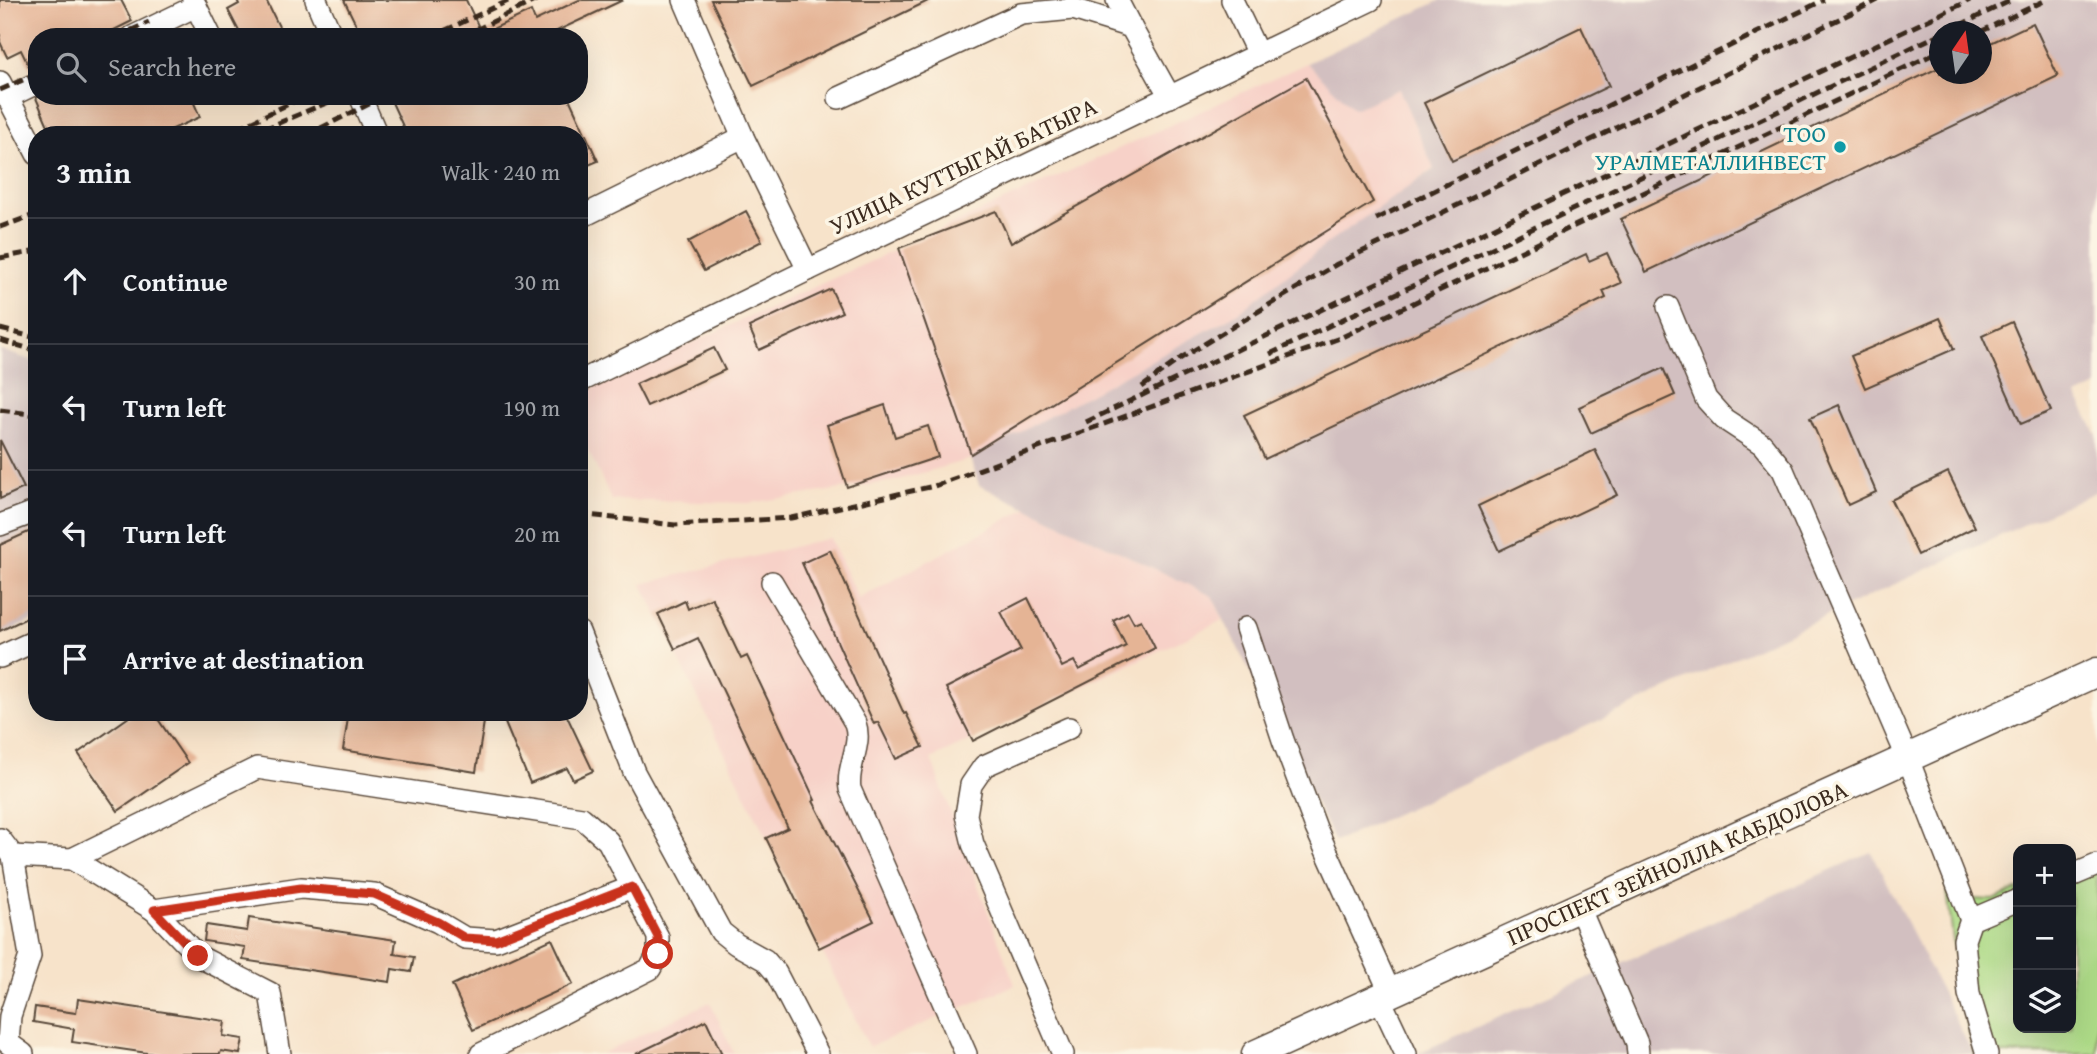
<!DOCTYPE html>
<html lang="en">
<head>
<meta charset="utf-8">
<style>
	body { margin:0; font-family:"Gentium Book Plus",serif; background:#20242c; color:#f1f3f6 }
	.controls { position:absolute; right:21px; bottom:21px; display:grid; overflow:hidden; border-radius:14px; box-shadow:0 7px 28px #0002 }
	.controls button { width:63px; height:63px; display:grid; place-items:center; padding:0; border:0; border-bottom:2px solid #363941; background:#171b24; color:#f1f3f6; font:35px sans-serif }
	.compass { position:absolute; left:1929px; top:21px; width:63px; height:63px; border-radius:50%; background:#171b24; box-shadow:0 7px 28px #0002; rotate:13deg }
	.stop { position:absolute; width:21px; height:21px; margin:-16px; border:5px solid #c8321e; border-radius:50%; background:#fff }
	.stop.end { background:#c8321e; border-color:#fff; box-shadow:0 2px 7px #0008 }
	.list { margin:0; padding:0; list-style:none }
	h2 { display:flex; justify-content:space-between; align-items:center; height:91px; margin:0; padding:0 28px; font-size:30px }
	h2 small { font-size:23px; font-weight:400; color:#9ea1a6 }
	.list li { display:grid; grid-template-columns:46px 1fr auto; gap:21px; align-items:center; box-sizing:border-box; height:126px; padding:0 28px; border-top:2px solid #363941 }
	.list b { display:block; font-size:26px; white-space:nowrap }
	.list em { font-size:23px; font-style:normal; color:#9ea1a6 }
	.icon { flex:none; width:38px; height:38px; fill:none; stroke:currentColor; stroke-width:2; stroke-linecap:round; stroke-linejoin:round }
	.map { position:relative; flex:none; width:2097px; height:1054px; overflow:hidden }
	.search { position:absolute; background:#171b24; box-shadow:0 7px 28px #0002; left:28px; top:28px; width:560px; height:77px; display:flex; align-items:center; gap:18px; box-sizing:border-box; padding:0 24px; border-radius:28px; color:#9ea1a6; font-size:26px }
	.panel { position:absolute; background:#171b24; box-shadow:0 7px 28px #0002; left:28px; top:126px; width:560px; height:595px; border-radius:28px }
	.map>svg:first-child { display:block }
</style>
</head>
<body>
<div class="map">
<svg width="2097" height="1054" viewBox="0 0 2097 1054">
	<rect width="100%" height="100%" fill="#fcf5e5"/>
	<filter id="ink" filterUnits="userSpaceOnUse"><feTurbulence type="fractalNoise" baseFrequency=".0143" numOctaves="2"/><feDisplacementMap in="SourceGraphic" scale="14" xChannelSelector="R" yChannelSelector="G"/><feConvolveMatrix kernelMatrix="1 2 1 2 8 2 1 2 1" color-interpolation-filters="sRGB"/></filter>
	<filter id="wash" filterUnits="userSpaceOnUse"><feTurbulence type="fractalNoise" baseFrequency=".00686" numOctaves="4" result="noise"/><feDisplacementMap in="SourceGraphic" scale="28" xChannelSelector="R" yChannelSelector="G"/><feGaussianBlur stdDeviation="1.57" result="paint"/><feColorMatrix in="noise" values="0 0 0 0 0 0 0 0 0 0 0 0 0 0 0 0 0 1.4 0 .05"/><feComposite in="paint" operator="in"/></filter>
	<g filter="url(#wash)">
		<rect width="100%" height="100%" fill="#f7e3ca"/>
		<g fill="#f7d1c8">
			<polygon points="1307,63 1354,108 1399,89 1434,168 1235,315 971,459 894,481 749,503 612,500 579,432 579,394"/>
			<polygon points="1027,508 1212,596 1223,620 931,759 1015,985 869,1047 642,584 830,538 858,599"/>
			<polygon points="710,1002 734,1054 601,1054"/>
		</g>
		<g fill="#d2bfc0" fill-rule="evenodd">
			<path d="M1441 0H2097V386L2077 396 2097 435V491L1335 842 1212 596 979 485 971 459 1235 315 1335 238 1434 169 1399 89 1354 109 1307 63ZM1940 32H1982V74H1940Z"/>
			<polygon points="0,350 37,362 37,618 0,635"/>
			<polygon points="1871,852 1973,1054 1416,1054"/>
		</g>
		<polygon fill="#adda87" stroke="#748252" stroke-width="2" points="2097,854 2097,1054 1974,1054 1959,989 1946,882 1966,878 1972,899 1993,900 2018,889 2018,1028 2071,1028 2071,866"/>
		<g id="blocks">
			<g fill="#e5b495">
				<polygon points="0,0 121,0 132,21 100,37 37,37 37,70 31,71 21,50 7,57 0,42"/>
				<polygon points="237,0 266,0 284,37 242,37 228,10 239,4"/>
				<polygon points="344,0 466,0 482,34 531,11 535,21 579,0 623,0 544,37 362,37"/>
				<polygon points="711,0 930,0 753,86"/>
				<polygon points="2033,23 2058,76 1646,272 1621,219 1940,67 1940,74 1982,74 1982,47"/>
				<polygon points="1581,27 1609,86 1452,161 1424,103"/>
				<polygon points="1306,78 1373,202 971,454 899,248 996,211 1011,243"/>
				<polygon points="40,96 191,96 200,117 159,135 52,135 36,98"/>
				<polygon points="389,96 568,96 598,161 579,169 579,135 407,135"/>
				<polygon points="746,211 762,241 704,271 688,242"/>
				<polygon points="1607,253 1621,283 1603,291 1606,298 1265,459 1244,415 1586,254 1589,261"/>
				<polygon points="831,289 842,312 759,350 749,327"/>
				<polygon points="1940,318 1954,349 1865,388 1851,356"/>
				<polygon points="2012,322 2051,411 2021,424 1982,336"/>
				<polygon points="714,348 725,370 647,406 636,384"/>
				<polygon points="1663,368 1675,395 1591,433 1579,407"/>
				<polygon points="885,405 895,437 928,426 938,457 847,487 827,425"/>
				<polygon points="1839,405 1876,492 1848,505 1810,418"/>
				<polygon points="0,440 24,488 0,499"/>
				<polygon points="1595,450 1617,495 1499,551 1478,506"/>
				<polygon points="1948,472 1975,527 1918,555 1891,500"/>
				<polygon points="37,528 37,613 0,631 0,545"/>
				<polygon points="830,550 904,714 906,713 923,747 896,759 878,722 874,724 802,563"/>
				<polygon points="712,598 741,659 747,656 815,800 813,801 874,921 819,948 766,838 788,828 698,638 675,649 658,614 685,601 688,609"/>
				<polygon points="1028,598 1062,667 1074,661 1079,670 1126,646 1113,620 1128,612 1134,623 1141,620 1155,648 973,741 946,688 1021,650 1001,612"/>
				<polygon points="136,712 153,712 188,763 118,811 78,753"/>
				<polygon points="349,712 426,712 484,722 476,772 343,750"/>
				<polygon points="531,712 565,712 593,771 573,780 567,768 530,783 505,723"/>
				<polygon points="249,918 396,940 394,954 414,957 411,972 392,969 390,982 243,960 245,947 204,941 206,925 247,931"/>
				<polygon points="552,939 573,984 473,1030 452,985"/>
				<polygon points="78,999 225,1021 223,1036 243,1039 240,1054 221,1051 220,1054 154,1054 72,1042 74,1029 33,1022 35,1007 76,1013"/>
				<polygon points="706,1020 722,1054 636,1054"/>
			</g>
		</g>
	</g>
	<g filter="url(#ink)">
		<use href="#blocks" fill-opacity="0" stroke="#574638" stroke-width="2"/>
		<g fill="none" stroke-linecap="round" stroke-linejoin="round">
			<defs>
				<g id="minor">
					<polyline points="193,0 211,37"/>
					<polyline points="316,0 332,37"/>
					<polyline points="684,0 743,137 808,270"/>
					<polyline points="1117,0 1131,27"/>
					<polyline points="1232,0 1258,54"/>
					<polyline points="132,37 196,6"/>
					<polyline points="0,82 37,154"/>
					<polyline points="360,96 377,135"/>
					<polyline points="8,97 37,83"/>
					<polyline points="839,98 1021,14 1073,9 1131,27 1170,97"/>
					<polyline points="579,218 743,137"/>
					<polyline points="1668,307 1706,399 1724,419 1762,444 1783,470 1908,759 1971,920"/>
					<polyline points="579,382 808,270 1371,0"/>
					<polyline points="0,525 37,511"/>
					<path d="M772 582 855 723C863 745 846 766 850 789L966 1054"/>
					<polyline points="1246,628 1283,740 1316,828 1390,992"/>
					<polyline points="579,632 634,772 721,932 736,944 765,960 776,973 818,1054"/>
					<polyline points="0,657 37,640"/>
					<polyline points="0,839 13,856 30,956 10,1016 8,1043 23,1054"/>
					<polyline points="13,856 72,859 257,768 582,818 608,841 658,937 658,954 650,969 481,1054"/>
					<polyline points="72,859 154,910 301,888 374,894 438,922 465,938 496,940 632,887"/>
					<polyline points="2071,876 2097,865"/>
					<polyline points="1579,907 1637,1043 1638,1054"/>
					<polyline points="154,910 198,956 270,993 280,1054"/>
					<polyline points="1379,997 1406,1054"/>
					<polyline points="1063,1054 973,844 966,815 971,785 984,766 1069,728"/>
					<polyline points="1987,1054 1969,994 1964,940 1971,920 2018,900"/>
				</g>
				<polyline id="major" points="1256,1054 2097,672"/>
			</defs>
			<use href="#minor" stroke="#574638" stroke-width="24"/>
			<use href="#major" stroke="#574638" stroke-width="31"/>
			<use href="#minor" stroke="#fff" stroke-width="21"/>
			<use href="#major" stroke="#fff" stroke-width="28"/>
			<g stroke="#3b2a1e" stroke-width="5" stroke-dasharray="10 5" stroke-linecap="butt">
				<polyline points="1946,32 2012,0"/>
				<polyline points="1980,32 2046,0"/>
				<polyline points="117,37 149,22"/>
				<polyline points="431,37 510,0"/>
				<polyline points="462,37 536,0"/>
				<polyline points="0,90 37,74"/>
				<polyline points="224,135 305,96"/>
				<polyline points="250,135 343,96"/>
				<polyline points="307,135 383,97"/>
				<polyline points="1376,219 1824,0"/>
				<polyline points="0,227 37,214"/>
				<polyline points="0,258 37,251"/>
				<polyline points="0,329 37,338"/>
				<polyline points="0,340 37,351"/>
				<polyline points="1270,354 1940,34"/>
				<polyline points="1142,387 1181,358 1337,264 1878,0"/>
				<polyline points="0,410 37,415"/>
				<polyline points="1086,422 1970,0"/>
				<polyline points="579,514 675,525 791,518 934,486 1340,338 1940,51"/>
			</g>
		</g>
	</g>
	<g fill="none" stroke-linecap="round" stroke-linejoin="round" filter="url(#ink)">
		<polyline stroke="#c8321e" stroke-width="9" points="198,956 154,910 301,888 374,894 438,922 465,938 496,940 632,887 658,937 658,954"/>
	</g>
	<circle fill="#0f9aa8" stroke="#fcf5e5" stroke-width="2.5" cx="1840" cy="147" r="7"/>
	<g text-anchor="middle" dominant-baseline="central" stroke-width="7" stroke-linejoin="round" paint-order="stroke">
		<g font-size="24" fill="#0d838f" stroke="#fcf5e5" text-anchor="end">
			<text x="1826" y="133">ТОО<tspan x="1826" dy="28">УРАЛМЕТАЛЛИНВЕСТ</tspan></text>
		</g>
		<g font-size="24" fill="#3b2a1e" stroke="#fcf5e5">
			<text transform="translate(963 166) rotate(-25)">УЛИЦА КУТТЫГАЙ БАТЫРА</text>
			<text transform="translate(1677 863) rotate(-24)">ПРОСПЕКТ ЗЕЙНОЛЛА КАБДОЛОВА</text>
		</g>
	</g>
</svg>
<div class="controls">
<button>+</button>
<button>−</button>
<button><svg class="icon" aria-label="layers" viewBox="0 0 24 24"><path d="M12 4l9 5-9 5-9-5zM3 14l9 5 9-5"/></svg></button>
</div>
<svg class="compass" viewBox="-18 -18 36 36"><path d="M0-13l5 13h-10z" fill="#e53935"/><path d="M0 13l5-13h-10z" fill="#9ea1a6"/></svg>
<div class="stop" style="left:658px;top:954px"></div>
<div class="stop end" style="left:198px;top:956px"></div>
<div class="search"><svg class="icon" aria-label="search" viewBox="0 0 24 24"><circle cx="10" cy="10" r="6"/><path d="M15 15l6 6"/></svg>Search here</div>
<section class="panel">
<h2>3 min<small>Walk · 240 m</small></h2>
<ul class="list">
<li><svg class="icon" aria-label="ahead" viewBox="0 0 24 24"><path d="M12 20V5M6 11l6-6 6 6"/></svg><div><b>Continue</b></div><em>30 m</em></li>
<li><svg class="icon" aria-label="left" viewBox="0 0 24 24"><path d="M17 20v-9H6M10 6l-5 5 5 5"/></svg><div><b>Turn left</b></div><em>190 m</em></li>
<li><svg class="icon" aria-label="left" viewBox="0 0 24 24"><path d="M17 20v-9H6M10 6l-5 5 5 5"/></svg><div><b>Turn left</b></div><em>20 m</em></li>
<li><svg class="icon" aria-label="arrive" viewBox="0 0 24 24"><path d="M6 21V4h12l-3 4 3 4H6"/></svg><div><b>Arrive at destination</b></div></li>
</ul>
</section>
</div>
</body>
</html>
